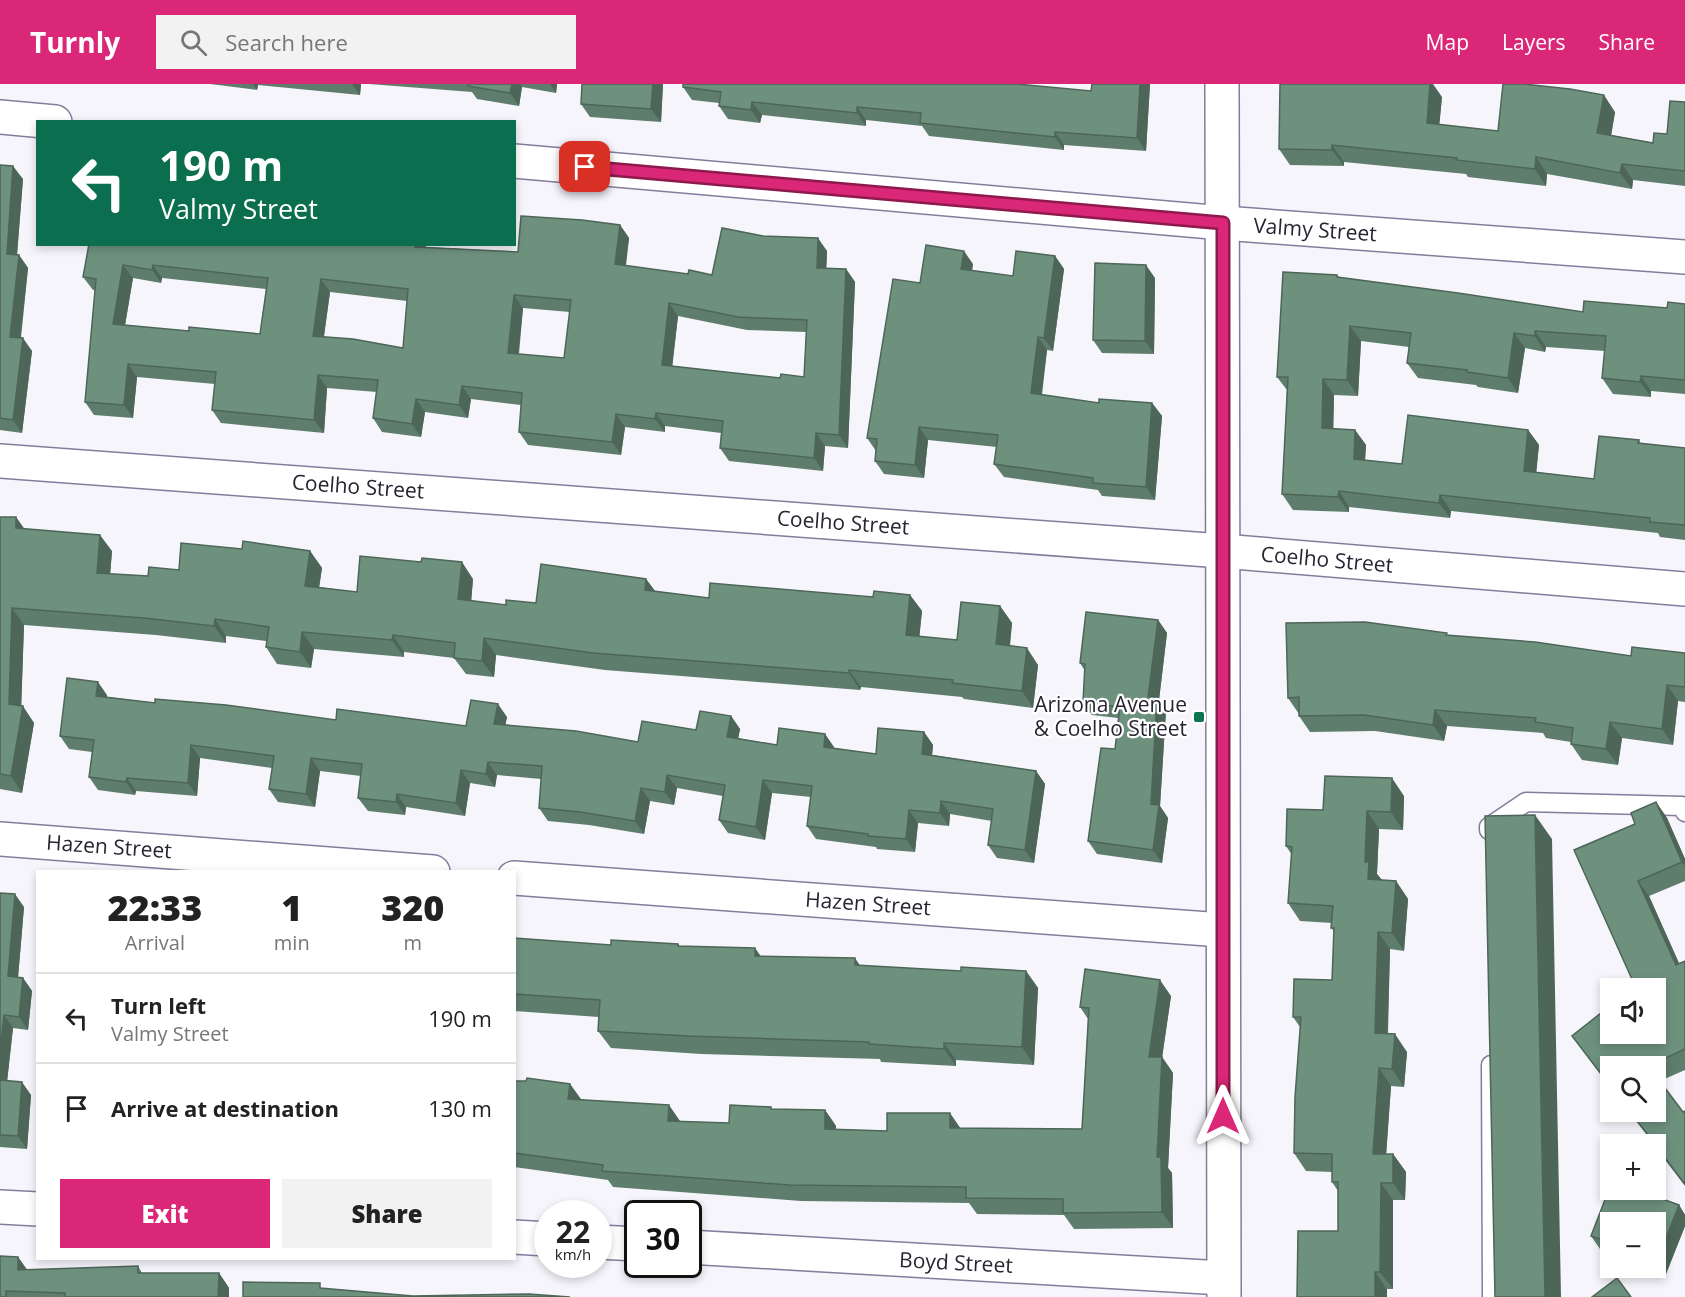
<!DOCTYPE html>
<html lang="en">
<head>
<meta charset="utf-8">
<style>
  :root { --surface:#fff; --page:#f2f2f2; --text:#222; --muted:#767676; --line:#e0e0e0; --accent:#db2777 }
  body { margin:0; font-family:"Open Sans",sans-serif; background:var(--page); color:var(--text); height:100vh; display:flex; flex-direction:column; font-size:22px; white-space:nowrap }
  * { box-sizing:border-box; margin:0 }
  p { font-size:20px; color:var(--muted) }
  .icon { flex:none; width:33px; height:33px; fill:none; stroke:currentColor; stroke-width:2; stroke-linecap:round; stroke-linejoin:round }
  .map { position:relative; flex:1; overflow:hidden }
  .sheet { position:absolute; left:36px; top:786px; width:480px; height:390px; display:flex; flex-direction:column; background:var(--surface); border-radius:0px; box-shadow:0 3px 9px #0003 }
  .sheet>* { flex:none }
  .top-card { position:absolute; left:36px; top:36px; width:480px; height:126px; border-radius:0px; box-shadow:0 3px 9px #0003; background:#0b6e4f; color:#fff; overflow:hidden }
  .tools { position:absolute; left:1600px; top:894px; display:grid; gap:12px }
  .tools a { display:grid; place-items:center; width:66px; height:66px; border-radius:0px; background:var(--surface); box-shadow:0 3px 9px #0003; font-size:30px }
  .speed { position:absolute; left:534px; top:1116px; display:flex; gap:12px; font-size:30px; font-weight:700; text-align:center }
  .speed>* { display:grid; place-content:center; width:78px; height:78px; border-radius:50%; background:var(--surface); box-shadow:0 3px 9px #0003; line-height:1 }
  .speed small { font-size:15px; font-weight:400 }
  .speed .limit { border:3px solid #111; border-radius:9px; background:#fff; color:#111 }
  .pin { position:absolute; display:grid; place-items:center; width:51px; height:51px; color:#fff; margin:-26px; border-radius:12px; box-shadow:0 3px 9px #0006 }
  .me { position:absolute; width:66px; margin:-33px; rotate:0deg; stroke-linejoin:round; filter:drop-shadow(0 0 4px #0008) }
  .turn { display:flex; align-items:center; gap:21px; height:126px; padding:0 24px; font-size:27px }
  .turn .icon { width:78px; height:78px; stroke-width:2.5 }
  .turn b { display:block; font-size:42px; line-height:51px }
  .eta { display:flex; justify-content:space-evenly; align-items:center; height:102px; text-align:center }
  .eta b { font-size:36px; font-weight:800; line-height:42px }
  .action { display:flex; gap:12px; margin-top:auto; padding:12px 24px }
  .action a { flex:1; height:69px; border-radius:0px; background:var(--accent); color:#fff; font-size:24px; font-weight:800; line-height:69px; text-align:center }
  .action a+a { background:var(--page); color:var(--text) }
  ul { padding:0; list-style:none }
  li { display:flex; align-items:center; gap:18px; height:90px; padding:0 24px; border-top:2px solid var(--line) }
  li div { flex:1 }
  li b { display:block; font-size:22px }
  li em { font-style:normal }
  header { display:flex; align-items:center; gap:36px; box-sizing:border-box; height:84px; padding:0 30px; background:var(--accent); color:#fff }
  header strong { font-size:28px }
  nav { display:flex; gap:33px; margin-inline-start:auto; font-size:21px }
  .search { width:420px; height:54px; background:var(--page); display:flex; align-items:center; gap:15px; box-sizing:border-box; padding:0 21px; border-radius:0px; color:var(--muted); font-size:22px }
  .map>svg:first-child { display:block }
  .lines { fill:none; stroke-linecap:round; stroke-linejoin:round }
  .lane-casing { stroke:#857c9c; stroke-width:21 }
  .street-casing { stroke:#857c9c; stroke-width:36 }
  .lane { stroke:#fff; stroke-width:18 }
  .street { stroke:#fff; stroke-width:33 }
  .wall { fill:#5f7d6c; fill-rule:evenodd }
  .shaded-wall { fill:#4d6658 }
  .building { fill:#6e917e; stroke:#4d6658; stroke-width:1.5; fill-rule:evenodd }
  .route-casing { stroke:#8e194d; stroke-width:15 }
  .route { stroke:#db2777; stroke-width:10 }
  .poi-dot { fill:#0d764e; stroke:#fff; stroke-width:2 }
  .labels { text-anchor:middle; stroke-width:4.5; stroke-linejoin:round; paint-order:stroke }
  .street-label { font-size:21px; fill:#282431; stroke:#fff }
  .poi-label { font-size:21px; fill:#282431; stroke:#fff; text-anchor:end }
</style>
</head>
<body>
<header>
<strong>Turnly</strong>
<div class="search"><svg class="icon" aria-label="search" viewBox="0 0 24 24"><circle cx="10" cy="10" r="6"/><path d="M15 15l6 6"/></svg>Search here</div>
<nav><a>Map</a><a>Layers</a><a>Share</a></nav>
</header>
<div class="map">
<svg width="1685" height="1213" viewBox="0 0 1685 1213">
  <rect width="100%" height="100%" fill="#f7f5fc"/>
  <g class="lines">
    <g class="lane-casing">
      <g id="lane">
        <path d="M1489,746V743L1526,718L1682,722L1685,728"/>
        <path d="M1491,981L1492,1213"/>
      </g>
    </g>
    <g class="street-casing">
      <g id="street">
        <path d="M1222,0L1224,1213"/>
        <path d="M0,33L55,38"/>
        <path d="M514,77L1223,139L1685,173"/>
        <path d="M0,377L1222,467L1685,505"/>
        <path d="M0,755L433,788"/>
        <path d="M514,794L1222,846"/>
        <path d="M0,1123L38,1125"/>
        <path d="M514,1153L548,1155"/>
        <path d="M598,1158L638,1160"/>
        <path d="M688,1163L1223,1194"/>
      </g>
    </g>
    <use href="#lane" class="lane"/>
    <use href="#street" class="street"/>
  </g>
  <g class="wall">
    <path d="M210,0H361L360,11L258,1L257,6Z"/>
    <path d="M369,0H557L556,9L522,3L519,22L477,15L472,8Z"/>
    <path d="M582,0H663L661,38L590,33L581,20Z"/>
    <path d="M1092,0H1150L1146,67L1064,61V66L929,52L922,42L866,36V42L762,31L760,39L728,35L719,22V19L692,16L683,3L1091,7Z"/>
    <path d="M1442,13L1439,41L1498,47L1615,28L1611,51L1653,59L1667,50L1685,18V102L1633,96L1632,105L1547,90L1546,102L1468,93L1466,90L1344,78V82L1290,81L1279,65Z"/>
    <path d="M0,81L23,95L17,171H19L28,184L21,254L32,267L22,349L0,346Z"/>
    <path d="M620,141L629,154L626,182L688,190L712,191L827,167L826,184L846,185L855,198L848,364L825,362L823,387L729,377L720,364L721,349L665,342V348L625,343L621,371L528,361L519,348L521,321L471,315L468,334L425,328L421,353L382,348L373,334L377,308L327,304L324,349L221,339L212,326L215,300L137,293L133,334L94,331L85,318L95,206H93L83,193L89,160H426L425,163L518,168ZM133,194L161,199L162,194L266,205L260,250L189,247L125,241ZM330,208L407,217L403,264L324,253ZM523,224L570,228L564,274L519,270ZM678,232L747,246L806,248L804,293L780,294L672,282Z"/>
    <path d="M1055,172L1064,185L1053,267L1047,266L1042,311L1099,319H1152L1162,332L1155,416L1102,412L1098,406L1004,393L994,380L997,363L928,356L924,394L884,390L875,377L876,367L867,354L920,199L973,180L972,187L1013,192Z"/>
    <path d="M1337,191L1339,193L1583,228L1667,224L1685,220V310L1651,307V313L1613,310L1602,294L1605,267L1546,263L1545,268L1525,264L1518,309L1478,303L1476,301L1418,294L1407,279L1409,263L1361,257L1358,312L1334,311L1333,345L1355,346L1366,361L1365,376L1402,380L1528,346L1539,361L1536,388L1594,395L1639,356L1641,360L1685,364V456L1660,453L1658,449L1451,427L1450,434L1349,423V428L1293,426L1282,410L1287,306L1277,293Z"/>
    <path d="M1155,194L1154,270L1102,269L1093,256Z"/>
    <path d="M0,433H16L24,445L112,467L110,490L148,492L179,486L242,465L310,467L322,484L319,503L357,508L473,495L471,517L506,521L536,519L646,495L655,507L709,514L873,513L910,511L922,527L919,552L957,556L1000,522L1012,539L1010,562L1038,581L1033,624L964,615L962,613L861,603L860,606L605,586L496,571L494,593L466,590L454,574L404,568V573L314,565L311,584L277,580L266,563V557L226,552V559L156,551L24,541L21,622L34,639L22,709L0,705Z"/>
    <path d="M1158,536L1167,549L1159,616L1166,626L1160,722L1168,734L1162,779L1097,770L1088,757L1115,665L1118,634L1092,631L1083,618L1085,587L1080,579Z"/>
    <path d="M1448,551L1631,572L1685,569V618L1678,617L1673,661L1622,654L1618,681L1582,676L1571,660V658L1546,654L1543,649L1447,642L1444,657L1375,647L1310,648L1299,632V630L1288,614Z"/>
    <path d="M107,611V613L155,619L336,636L466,642L507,633L505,641L638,658L696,646L731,632L740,645L738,654L777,661L825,650L834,664L876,670L924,648L933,661L932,671L1036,687L1045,700L1034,779L997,774L988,761L992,737L950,730L949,742L918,739L915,768L877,765L876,763L816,755L807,742L811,713L772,709L765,756L728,749L719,736L723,712L677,704L674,721L650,717L644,750L589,741L548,737L539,724L541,695L497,691L495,703L470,699L465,732L406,723L405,731L368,727L358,714L361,692L320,687L315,723L278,718L269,705L272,684L200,674L197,712L136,707L135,711L98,706L89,693L92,668L69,665L60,652Z"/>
    <path d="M1404,712L1403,746L1379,745L1377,790L1382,796L1396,797L1408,815L1404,867L1390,865L1388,950L1407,968L1404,1003L1391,1002L1386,1070H1393L1406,1088L1405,1116H1393V1205H1387L1338,1147V1107L1332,1098V1088L1306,1087L1294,1069L1300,943L1293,933L1332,896L1334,847L1331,844L1332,839L1300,837L1288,819L1292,771L1286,762L1323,726Z"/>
    <path d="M1656,718L1667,734L1685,775V797L1649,812L1679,879L1685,877V986L1660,997L1683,1028L1685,1027V1102L1656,1064V1060H1654L1629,1028H1656V982H1611V1004L1572,952L1635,902V740Z"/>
    <path d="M0,809L24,823L18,894H23L32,907L28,946L13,944L7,996L31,1011L27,1065L0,1063Z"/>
    <path d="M514,854L611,861L678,860L680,862L755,864L761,873L860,882L961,887H1026L1038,904L1034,981L956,976V982L881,978L880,975L701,970L611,964L598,947L599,933L514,927Z"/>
    <path d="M1171,912L1162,973L1173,989L1168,1084L1172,1089L1173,1144L1074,1145L1064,1131L977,1130L969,1119L801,1117L613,1103L608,1096L514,1083V997L570,1000L581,1015L680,1037L729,1039L772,1025L825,1026L836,1042V1045L887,1047L961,1044L1082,1045L1088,935L1080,923Z"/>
    <path d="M1611,1100V1106H1638L1679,1121L1685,1131V1142L1666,1190L1649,1184H1656V1138H1611V1169L1600,1165L1591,1152Z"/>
    <path d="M18,1173L27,1186L138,1182L142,1189H219L229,1204V1213H0Z"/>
  </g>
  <g class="shaded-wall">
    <path d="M253,0H257L258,1L257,6Z"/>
    <path d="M352,0H361L360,11Z"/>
    <path d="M512,0H520L522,3L519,22L510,9Z"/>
    <path d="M550,0H557L556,9Z"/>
    <path d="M653,0H663L661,38L651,25Z"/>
    <path d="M1140,0H1150L1146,67L1137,54Z"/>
    <path d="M1430,0H1433L1442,13L1438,55L1427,39Z"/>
    <path d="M1604,11L1615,28L1609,65L1597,49Z"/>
    <path d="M752,18L762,31L760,39L751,26Z"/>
    <path d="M857,23L866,36V42L857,29Z"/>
    <path d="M1055,48L1064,61V66L1055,53Z"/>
    <path d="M1332,61L1344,78V82L1332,66Z"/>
    <path d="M1536,73L1547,90L1546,102L1535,85Z"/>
    <path d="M1622,80L1633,96L1632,105L1620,89Z"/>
    <path d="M13,82L23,95L16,183L7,170Z"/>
    <path d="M620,141L629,154L624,193L615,180Z"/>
    <path d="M818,154L827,167L826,197L817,184Z"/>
    <path d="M416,160H426L424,176L415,163Z"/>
    <path d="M964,167L973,180L970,198L961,185Z"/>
    <path d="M19,171L28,184L19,266L10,253Z"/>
    <path d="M1055,172L1064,185L1053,267L1044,254Z"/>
    <path d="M123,181L133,194L123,253L113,240Z"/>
    <path d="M153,181L162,194L161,199L152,186Z"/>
    <path d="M1146,181L1155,194L1154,270L1145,257Z"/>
    <path d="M846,185L855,198L848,364L839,351Z"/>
    <path d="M321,195L330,208L322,265L313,252Z"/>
    <path d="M514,211L523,224L517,282L508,269Z"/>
    <path d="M669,219L678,232L671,294L662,281Z"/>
    <path d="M1350,242L1361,257L1358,312L1347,296Z"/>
    <path d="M1535,247L1546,263L1545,268L1535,252Z"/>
    <path d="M1514,249L1525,264L1518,309L1508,294Z"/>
    <path d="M1038,253L1047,266L1040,322L1031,309Z"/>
    <path d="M23,254L32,267L22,349L13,336Z"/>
    <path d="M128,280L137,293L133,334L124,321Z"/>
    <path d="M318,291L327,304L324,349L314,336Z"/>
    <path d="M1641,292L1651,307V313L1640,298Z"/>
    <path d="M1323,295L1334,311L1333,360L1322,344Z"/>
    <path d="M462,302L471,315L468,334L459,321Z"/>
    <path d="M416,315L425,328L421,353L412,340Z"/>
    <path d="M1152,319L1162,332L1155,416L1146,403Z"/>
    <path d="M656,329L665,342V348L655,335Z"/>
    <path d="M616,330L625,343L621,371L612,358Z"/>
    <path d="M919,343L928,356L924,394L915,381Z"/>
    <path d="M1355,346L1366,361L1364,391L1354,375Z"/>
    <path d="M1528,346L1539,361L1535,402L1524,387Z"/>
    <path d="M816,349L825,362L823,387L814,374Z"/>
    <path d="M1339,407L1349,423V428L1338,413Z"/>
    <path d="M1440,411L1451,427L1450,434L1439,419Z"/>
    <path d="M16,433L28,450L16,444Z"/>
    <path d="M100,451L112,467L109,505L97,489Z"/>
    <path d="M310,467L322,484L317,518L305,502Z"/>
    <path d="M462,478L473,495L470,532L458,515Z"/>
    <path d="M646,495L658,511L645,506Z"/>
    <path d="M910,511L922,527L918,567L906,551Z"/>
    <path d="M1000,522L1012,539L1008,577L996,560Z"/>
    <path d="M12,524L24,541L21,631L23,622L34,639L22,709L11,692L9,620Z"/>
    <path d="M215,535L226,552V559L214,542Z"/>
    <path d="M1158,536L1167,549L1159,616L1166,626L1160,722L1168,734L1162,779L1153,766L1151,720L1148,613Z"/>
    <path d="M302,548L314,565L311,584L300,568Z"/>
    <path d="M393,551L404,568V573L392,556Z"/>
    <path d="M484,554L496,571L494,593L482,577Z"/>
    <path d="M1027,564L1038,581L1033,624L1022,607Z"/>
    <path d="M849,586L861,603L860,606L849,589Z"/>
    <path d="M98,598L107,611L106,625L96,612Z"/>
    <path d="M1667,601L1678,617L1673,661L1662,645Z"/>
    <path d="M498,620L507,633L503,653L494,640Z"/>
    <path d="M1435,626L1447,642L1444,657L1433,641Z"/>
    <path d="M731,632L740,645L736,666L727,653Z"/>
    <path d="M1610,638L1622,654L1618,681L1606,665Z"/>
    <path d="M924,648L933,661L931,683L922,670Z"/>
    <path d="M825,650L834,663L833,676L824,663Z"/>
    <path d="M191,661L200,674L197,712L188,699Z"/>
    <path d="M311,674L320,687L315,723L306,710Z"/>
    <path d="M488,678L497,691L495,703L486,690Z"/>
    <path d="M461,686L470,699L465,732L456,719Z"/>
    <path d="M1036,687L1045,700L1034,779L1025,766Z"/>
    <path d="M667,691L677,704L674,721L665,708Z"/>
    <path d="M127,694L136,707L135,711L126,698Z"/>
    <path d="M1392,694L1404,712L1403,746L1391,728Z"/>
    <path d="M763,696L772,709L765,756L756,743Z"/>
    <path d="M641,704L650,717L644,750L635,737Z"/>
    <path d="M397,710L406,723L405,731L396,718Z"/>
    <path d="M941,717L950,730L949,742L940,729Z"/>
    <path d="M1656,718L1667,734L1685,775V782L1682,778Z"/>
    <path d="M909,726L918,739L915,768L906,755Z"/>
    <path d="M1367,727L1379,745L1377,790L1382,796L1368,795L1365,778Z"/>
    <path d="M1535,731L1552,755L1561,1213H1545Z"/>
    <path d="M1396,797L1408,815L1404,867L1392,849Z"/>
    <path d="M1638,797L1649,812L1685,893L1676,881Z"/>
    <path d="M15,810L24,823L17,905L8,892Z"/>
    <path d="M1378,848L1390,865L1387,966L1375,949Z"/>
    <path d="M755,864L767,882L755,872Z"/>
    <path d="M855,874L867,892L855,881Z"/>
    <path d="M1026,887L1038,904L1034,981L1022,963Z"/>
    <path d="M23,894L32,907L28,946L19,933Z"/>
    <path d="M1160,896L1171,912L1160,988L1149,973Z"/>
    <path d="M4,931L13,944L6,1008L0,1000V966Z"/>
    <path d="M1395,950L1407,968L1404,1003L1392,985Z"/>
    <path d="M944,959L956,976V982L944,965Z"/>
    <path d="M1162,973L1173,989L1168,1084L1172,1089L1173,1144L1162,1128L1157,1073Z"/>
    <path d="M1379,984L1391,1002L1385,1087L1373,1070Z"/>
    <path d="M22,998L31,1011L27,1065L18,1052Z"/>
    <path d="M570,1000L581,1016L568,1015Z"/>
    <path d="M669,1021L680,1037H668Z"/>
    <path d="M825,1026L836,1042V1061L825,1045Z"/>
    <path d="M950,1029L961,1045L950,1044Z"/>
    <path d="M1393,1070L1406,1088L1405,1116L1393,1099Z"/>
    <path d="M1381,1099L1393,1116V1205L1380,1188Z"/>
    <path d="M1679,1121L1685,1131V1142L1666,1190L1657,1177Z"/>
    <path d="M18,1173L28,1187L18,1186Z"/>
    <path d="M1375,1188L1387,1205V1213H1375Z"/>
    <path d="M219,1189L229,1204V1213H218Z"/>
  </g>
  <g class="building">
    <path d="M468,0H512L510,9L468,2Z"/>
    <path d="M582,0H653L651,25L581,20Z"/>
    <path d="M683,0H1017L1091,7L1092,0H1140L1137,54L1055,48V53L920,39L921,29L857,23V29L752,18L751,26L719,22L721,8L683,3Z"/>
    <path d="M1280,0H1430L1427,39L1498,47L1503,0H1524L1570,5L1604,11L1597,49L1653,59L1654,49L1667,50L1670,17L1685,18V87L1622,80L1620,89L1536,73L1535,85L1456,76L1457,74L1332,61V66L1279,65Z"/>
    <path d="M0,81L13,82L7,170L19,171L10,253L23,254L13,336L0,334Z"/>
    <path d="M521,132L582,136L620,141L615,180L688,190L689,186L712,191L722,144L763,152L818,154L817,184L846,185L839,351L816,349L814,374L720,364L723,337L656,329L655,335L616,330L612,358L519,348L522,309L462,302L459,321L416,315L412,340L373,334L378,296L318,291L314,336L212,326L216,288L128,280L124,321L85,318L96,195L83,193L89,160H416L415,163L518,168ZM123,181L152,186L153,181L268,194L260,250L189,243V247L113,240ZM321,195L408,205L403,264L353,255L313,252ZM514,211L571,216L564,274L508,269ZM669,219L738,233L807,236L804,293L781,290L780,294L662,281Z"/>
    <path d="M926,161L964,167L961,185L1013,192L1016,167L1055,172L1044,254L1038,253L1031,309L1099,319V315L1152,319L1146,403L1093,399V394L994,380L998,351L919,343L915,381L875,377L877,355L867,354L893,195L920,199Z"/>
    <path d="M1095,179L1146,181L1145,257L1093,256Z"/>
    <path d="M1283,188L1337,191V193L1458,209L1583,228L1584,217L1667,224L1668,218L1685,220V296L1641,292L1640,298L1602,294L1606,252L1535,247V252L1514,249L1508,294L1467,288V286L1407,279L1411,249L1350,242L1347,296L1323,295L1322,344L1355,346L1354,375L1402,380L1408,331L1528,346L1524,387L1594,395L1599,352L1639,356L1638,359L1685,364V441L1650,438V434L1440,411L1439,419L1339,407L1338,413L1282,410L1288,293H1277Z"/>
    <path d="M0,433H16V444L100,451L97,489L148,492L149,483L179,486L181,459L242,465L243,457L310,467L305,502L357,508L360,472L421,478L422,474L462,478L458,515L506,521V516L536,519L541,480L646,495L645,506L709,514L710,499L873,513L874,507L910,511L906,551L957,556L961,518L1000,522L996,560L1027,564L1022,607L952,599L953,596L849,586V589L593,569L484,554L482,577L454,574L455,559L393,551L392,556L302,548L300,568L266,563L269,543L215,535L214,542L144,534L12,524L9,620L23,622L11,692L0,690Z"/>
    <path d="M1086,528L1158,536L1148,613H1157L1151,720L1159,721L1153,766L1088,757L1101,664L1115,665L1120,623L1083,618L1085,580L1080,579Z"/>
    <path d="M1365,538L1447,549L1446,551L1535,558L1631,572L1632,563L1685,569V603L1667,601L1662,645L1610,638L1606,665L1571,660L1573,644L1535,638L1536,634L1435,626L1433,641L1364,631L1299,632V613L1288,614L1286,539Z"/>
    <path d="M67,594L98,598L96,612L155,619V615L226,621L336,636L337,625L466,642L471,616L498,620L494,640L576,647L638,658L642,637L696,646L700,627L731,632L727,653L777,661L779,644L825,650L824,663L876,670L878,644L924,648L922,670L1036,687L1025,766L988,761L993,725L941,717L940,729L909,726L906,755L868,752V750L807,742L812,702L763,696L756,743L719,736L725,701L667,691L665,708L641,704L635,737L580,728L539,724L542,682L488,678L486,690L461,686L456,719L397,710L396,718L358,714L362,680L311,674L306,710L269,705L274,672L191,661L188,699L127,694L126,698L89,693L94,656L60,652Z"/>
    <path d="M1325,692L1392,694L1391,728L1367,727L1365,778H1369L1368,795L1396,797L1392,849L1378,848L1375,949L1395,950L1392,985L1379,984L1373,1070H1393V1099H1381L1380,1188H1375V1213H1297L1298,1147H1338V1098H1332V1070L1294,1069L1295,1013L1301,933H1293L1294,895L1332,896L1334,844H1331L1333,822L1288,819L1292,763L1286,762L1287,725L1323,726Z"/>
    <path d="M1656,718L1682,778L1638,797L1676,881L1685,877V965L1649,982H1611V1003L1572,952L1611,921V950H1656V904H1632L1635,902L1574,766L1635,740L1631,729Z"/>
    <path d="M1535,731L1545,1213H1495L1485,732Z"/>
    <path d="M0,809L15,810L8,892L23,894L19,933L4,931L0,966Z"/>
    <path d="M514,854L611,861V856L678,860V862L755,864V872L855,874V881L961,887V883L1026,887L1022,963L944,959V965L869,960V958L688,952L598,947L600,916L514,910Z"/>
    <path d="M1085,885L1160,896L1149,973H1162L1157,1073H1161L1162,1128L1063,1129V1115L966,1114V1103L790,1101L602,1087L603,1081L514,1069V997H526L527,994L570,1000L568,1015L669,1021L668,1037L729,1039L730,1021L771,1023V1025L825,1026V1045L887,1047V1029H950V1044L1082,1045L1089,924L1080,923Z"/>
    <path d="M1656,992L1683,1028L1685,1027V1098L1684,1099L1656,1062V1060H1655L1630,1028H1656Z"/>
    <path d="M0,996L22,998L18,1052L0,1051Z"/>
    <path d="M1611,1100V1106H1638L1679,1121L1657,1177H1656V1138H1611V1159L1591,1152Z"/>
    <path d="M0,1172L18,1173V1186L138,1182V1189H219L218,1213H65V1209L6,1207V1213H0Z"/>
    <path d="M1617,1194L1631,1213H1592Z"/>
    <path d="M243,1198L320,1199V1204L413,1212L529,1210L570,1213H243Z"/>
  </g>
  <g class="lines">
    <g class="route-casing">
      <path id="route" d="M585,83L1223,139V1032"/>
    </g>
    <use href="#route" class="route"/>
  </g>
  <rect class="poi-dot" x="1193" y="627" width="12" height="12" rx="3"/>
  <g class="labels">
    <g class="street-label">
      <text transform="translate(1315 146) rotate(4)" y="7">Valmy Street</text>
      <text transform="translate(358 403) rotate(4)" y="7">Coelho Street</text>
      <text transform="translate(843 439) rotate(4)" y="7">Coelho Street</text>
      <text transform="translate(1327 476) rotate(5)" y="7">Coelho Street</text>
      <text transform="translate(109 763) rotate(4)" y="7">Hazen Street</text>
      <text transform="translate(868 820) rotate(4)" y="7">Hazen Street</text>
      <text transform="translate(956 1179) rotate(3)" y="7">Boyd Street</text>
    </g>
    <g class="poi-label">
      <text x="1187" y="628">Arizona Avenue<tspan x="1187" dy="24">&amp; Coelho Street</tspan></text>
    </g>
  </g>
</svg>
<div class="tools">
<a><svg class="icon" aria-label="sound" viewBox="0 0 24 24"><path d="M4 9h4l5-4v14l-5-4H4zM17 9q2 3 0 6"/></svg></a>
<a><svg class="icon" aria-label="search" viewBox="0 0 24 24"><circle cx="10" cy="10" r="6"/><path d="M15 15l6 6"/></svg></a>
<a>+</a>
<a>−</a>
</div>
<div class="speed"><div>22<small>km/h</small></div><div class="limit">30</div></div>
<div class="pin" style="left:585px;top:83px;background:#d93025"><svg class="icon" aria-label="arrive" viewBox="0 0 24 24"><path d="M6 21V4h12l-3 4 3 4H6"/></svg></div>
<svg class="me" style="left:1223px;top:1032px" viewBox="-20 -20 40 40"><path d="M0-17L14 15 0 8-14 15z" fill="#db2777" stroke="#fff" stroke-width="4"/></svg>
<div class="top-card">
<div class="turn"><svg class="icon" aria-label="left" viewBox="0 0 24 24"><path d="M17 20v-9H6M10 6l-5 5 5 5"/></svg><div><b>190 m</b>Valmy Street</div></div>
</div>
<section class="sheet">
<div class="eta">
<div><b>22:33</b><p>Arrival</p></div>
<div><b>1</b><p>min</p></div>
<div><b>320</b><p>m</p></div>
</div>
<ul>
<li><svg class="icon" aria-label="left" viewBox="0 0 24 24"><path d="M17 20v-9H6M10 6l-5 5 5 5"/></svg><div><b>Turn left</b><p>Valmy Street</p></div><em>190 m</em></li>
<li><svg class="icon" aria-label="arrive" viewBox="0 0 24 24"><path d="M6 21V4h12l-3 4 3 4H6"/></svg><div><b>Arrive at destination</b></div><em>130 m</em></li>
</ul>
<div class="action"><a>Exit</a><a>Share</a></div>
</section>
</div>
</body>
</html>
